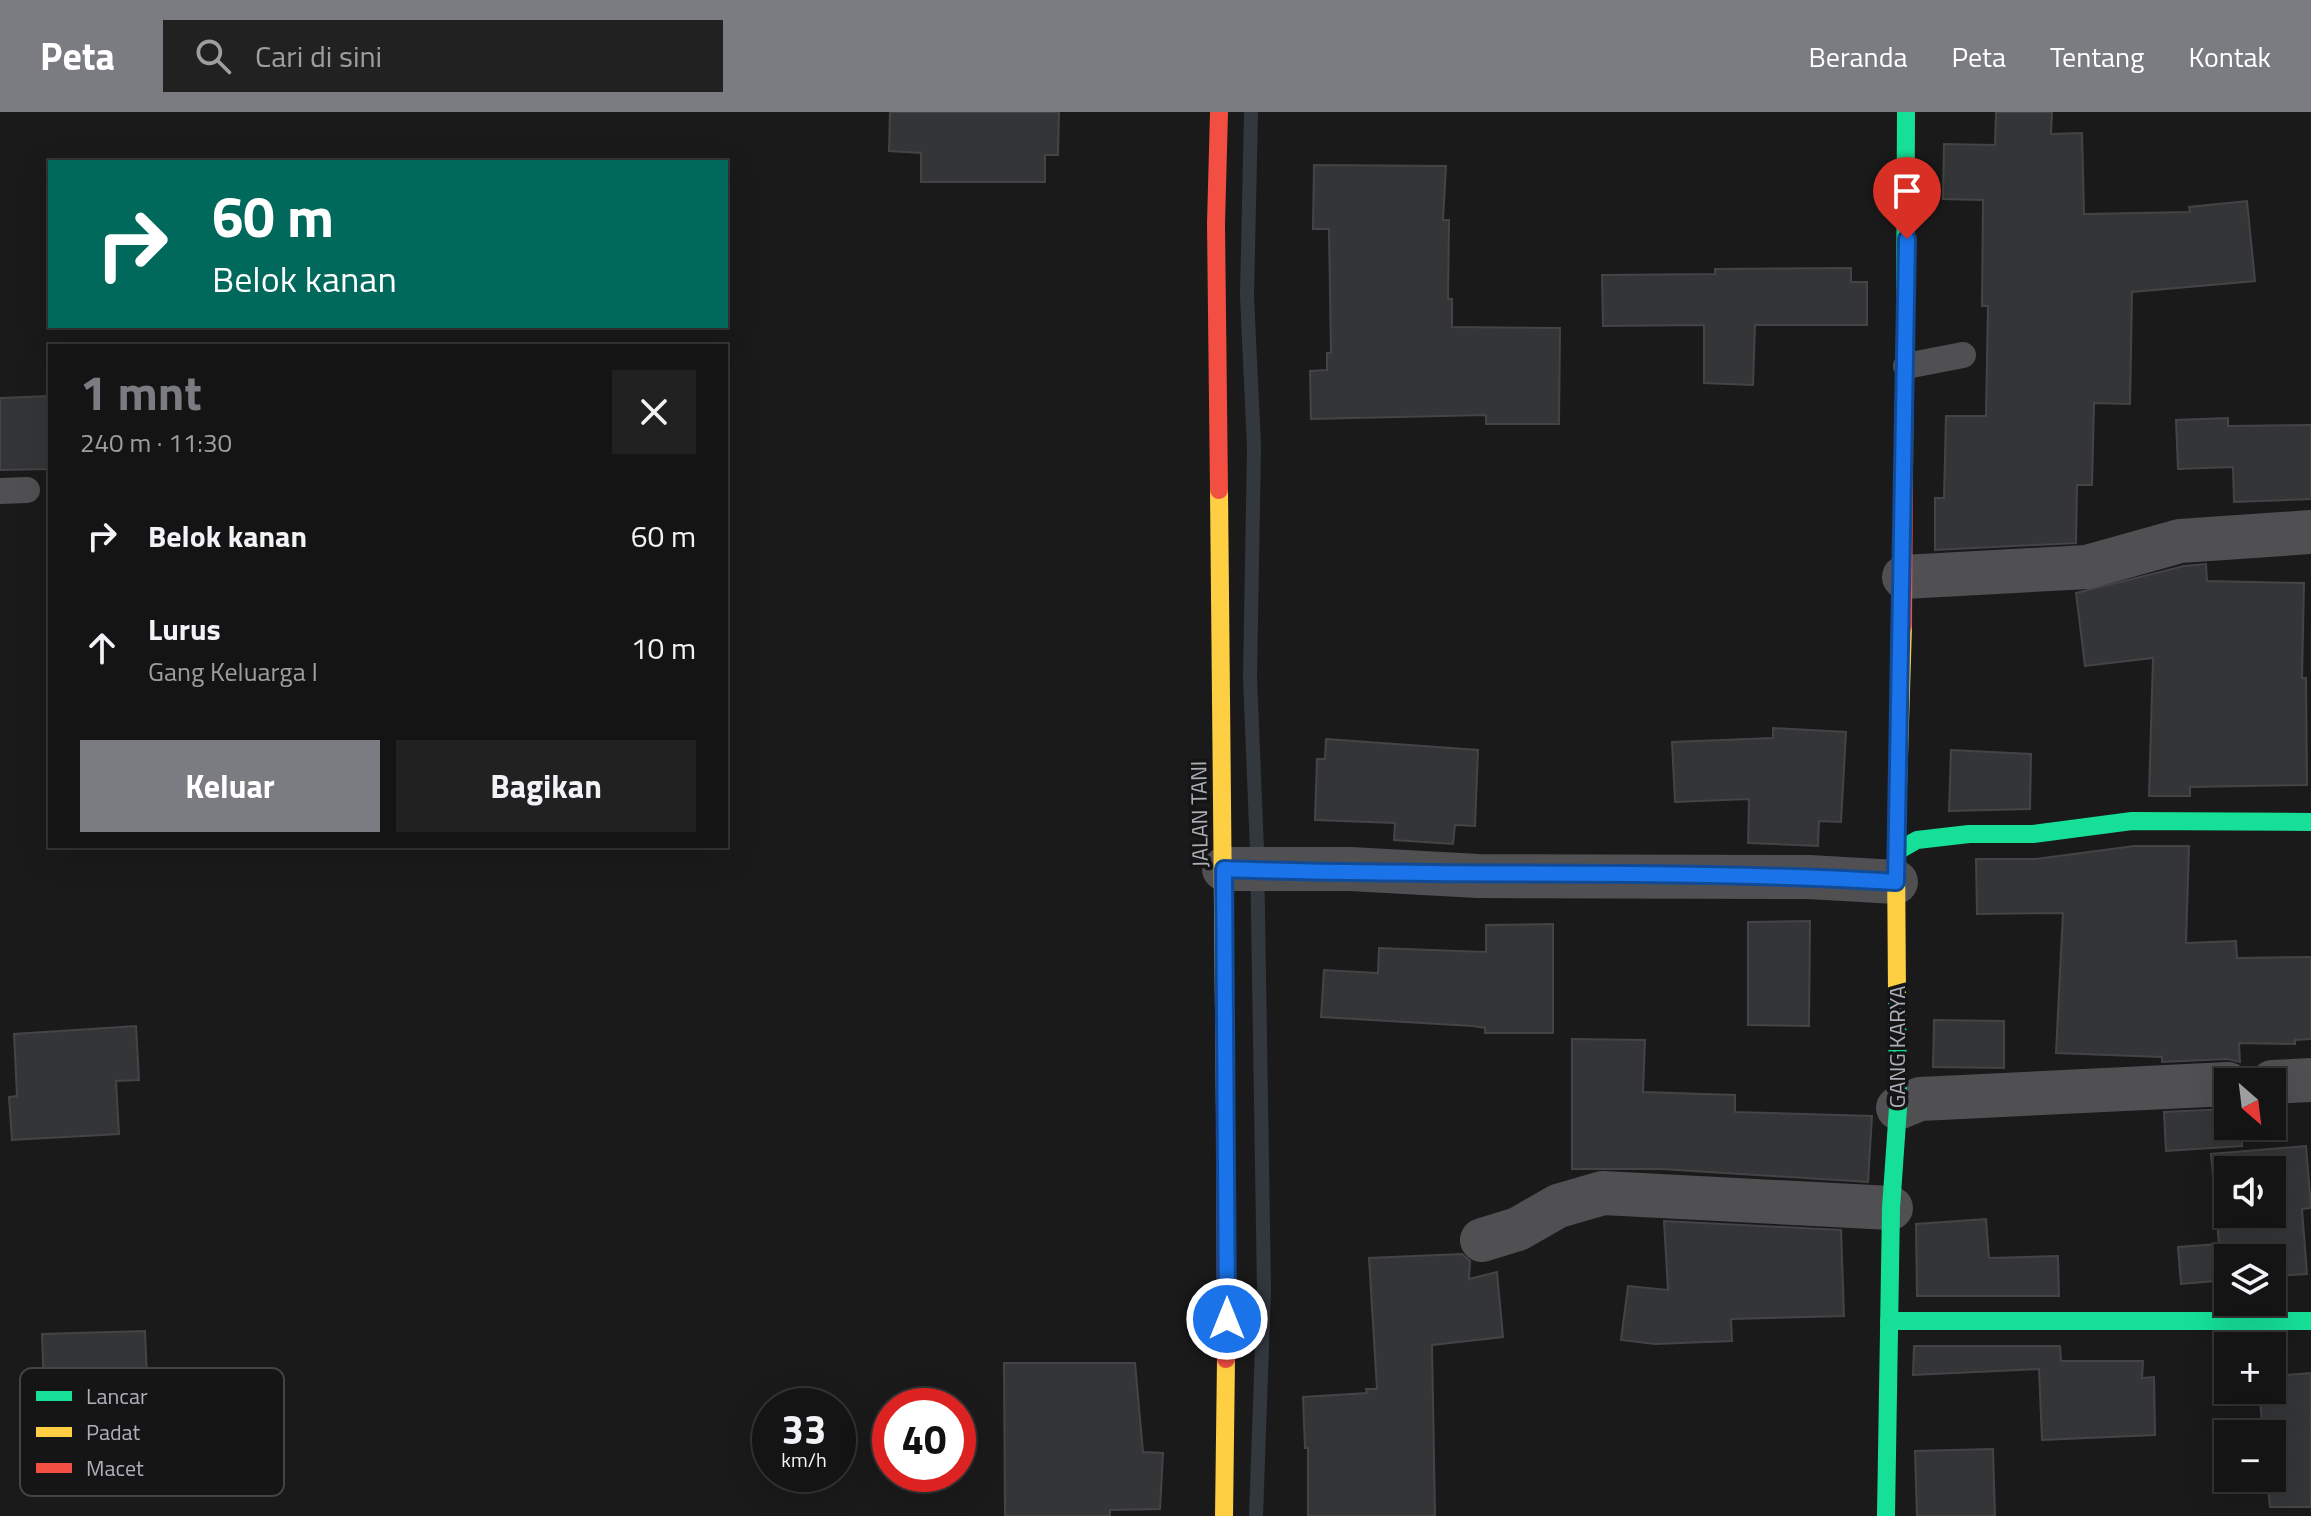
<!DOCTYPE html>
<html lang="id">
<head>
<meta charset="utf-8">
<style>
  :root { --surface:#141414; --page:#212122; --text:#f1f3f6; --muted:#9d9ea0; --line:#333334; --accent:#7a7c82 }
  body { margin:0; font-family:"Titillium Web",sans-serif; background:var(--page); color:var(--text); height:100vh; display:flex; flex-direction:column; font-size:30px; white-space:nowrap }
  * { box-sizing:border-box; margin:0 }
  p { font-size:26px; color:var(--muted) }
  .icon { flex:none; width:44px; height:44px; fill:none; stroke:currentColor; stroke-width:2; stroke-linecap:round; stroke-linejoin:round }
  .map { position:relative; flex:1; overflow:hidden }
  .drawer { position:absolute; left:48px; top:232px; width:680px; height:504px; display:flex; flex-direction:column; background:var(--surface); border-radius:0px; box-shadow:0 8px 32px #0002,0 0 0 2px var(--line) }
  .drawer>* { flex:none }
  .top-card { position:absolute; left:48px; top:48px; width:680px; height:168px; border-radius:0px; box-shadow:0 8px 32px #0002,0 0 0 2px var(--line); background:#00695c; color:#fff; overflow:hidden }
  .needle { width:52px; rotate:152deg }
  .fabs { position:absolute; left:2214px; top:956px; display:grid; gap:16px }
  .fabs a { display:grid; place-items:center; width:72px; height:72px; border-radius:0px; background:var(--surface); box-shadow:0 8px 32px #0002,0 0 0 2px var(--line); font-size:40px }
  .speed { position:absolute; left:752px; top:1276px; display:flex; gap:16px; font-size:40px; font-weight:700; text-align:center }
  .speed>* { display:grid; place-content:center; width:104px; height:104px; border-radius:50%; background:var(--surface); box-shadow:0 8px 32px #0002,0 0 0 2px var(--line); line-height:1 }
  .speed small { font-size:20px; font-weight:400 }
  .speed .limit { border:12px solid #d22; background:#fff; color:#111 }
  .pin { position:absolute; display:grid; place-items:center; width:68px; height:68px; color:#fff; margin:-82px -34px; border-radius:50% 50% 50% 0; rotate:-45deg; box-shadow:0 0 8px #0007 }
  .pin .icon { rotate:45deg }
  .me { position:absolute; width:88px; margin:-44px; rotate:0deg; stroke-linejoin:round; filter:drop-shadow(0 0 6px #0008) }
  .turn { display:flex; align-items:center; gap:28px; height:168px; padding:0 32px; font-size:36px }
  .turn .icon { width:104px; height:104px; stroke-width:2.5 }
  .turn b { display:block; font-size:56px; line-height:68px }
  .round { display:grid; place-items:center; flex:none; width:84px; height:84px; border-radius:0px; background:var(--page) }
  .headline { display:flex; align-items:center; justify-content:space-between; height:136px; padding:0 32px }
  h1 { font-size:48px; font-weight:700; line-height:60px; color:var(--accent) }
  .primary-button { display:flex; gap:16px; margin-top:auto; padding:16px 32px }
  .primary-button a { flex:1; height:92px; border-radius:0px; background:var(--accent); color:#fff; font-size:32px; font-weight:700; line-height:92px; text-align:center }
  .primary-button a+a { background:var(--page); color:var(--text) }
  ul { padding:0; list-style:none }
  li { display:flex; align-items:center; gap:24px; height:112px; padding:0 32px }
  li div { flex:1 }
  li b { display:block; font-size:30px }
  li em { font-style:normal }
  header { display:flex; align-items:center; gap:48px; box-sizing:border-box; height:112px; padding:0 40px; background:var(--accent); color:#fff }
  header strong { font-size:38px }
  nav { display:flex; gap:44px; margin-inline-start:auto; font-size:28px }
  .search { width:560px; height:72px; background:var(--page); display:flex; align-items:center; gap:20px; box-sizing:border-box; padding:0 28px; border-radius:0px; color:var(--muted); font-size:30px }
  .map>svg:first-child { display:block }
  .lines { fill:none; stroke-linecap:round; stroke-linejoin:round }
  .stream { stroke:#33383f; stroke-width:14 }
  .building { fill:#343536; stroke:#444447; stroke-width:2; fill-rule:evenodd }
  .lane { stroke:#505053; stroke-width:26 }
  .street { stroke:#505053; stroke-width:44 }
  .fast { stroke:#16e098; stroke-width:18 }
  .slow { stroke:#ffcf43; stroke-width:18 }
  .jam { stroke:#f24e42; stroke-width:18 }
  .route-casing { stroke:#114b97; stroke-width:20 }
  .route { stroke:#1a73e8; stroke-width:14 }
  .labels { text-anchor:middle; stroke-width:7; stroke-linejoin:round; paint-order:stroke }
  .street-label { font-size:22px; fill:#aeb0b9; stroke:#151516 }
  .key { fill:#151516; stroke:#434447; stroke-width:2 }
  .key-label { font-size:22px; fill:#aeb0b9 }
</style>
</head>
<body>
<header>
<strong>Peta</strong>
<div class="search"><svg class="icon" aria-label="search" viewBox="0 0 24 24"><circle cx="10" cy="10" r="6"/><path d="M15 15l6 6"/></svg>Cari di sini</div>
<nav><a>Beranda</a><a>Peta</a><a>Tentang</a><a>Kontak</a></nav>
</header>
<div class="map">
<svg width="2311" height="1404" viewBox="0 0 2311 1404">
  <rect width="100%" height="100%" fill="#1a1a1b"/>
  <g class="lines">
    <path class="stream" d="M1251,0L1247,184L1254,335L1250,566L1257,738L1264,1178L1256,1404"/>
  </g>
  <g class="building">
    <path d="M890,0H1059L1058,43H1045V70H921V41L889,39Z"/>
    <path d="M1996,0H2052L2051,22L2082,21L2084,102L2190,100L2189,95L2247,89L2255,169L2132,180L2130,292L2094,291L2092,373H2077L2076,431L1935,438V386H1944L1946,304H1986L1988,194H1982L1983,88L1943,87L1944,32L1995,33Z"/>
    <path d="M1314,53L1446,54L1443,108H1449L1448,187H1452V215L1560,216L1559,312H1486V303L1311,307L1310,259L1327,258V241H1331L1329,117H1313Z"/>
    <path d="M1851,156V170H1867V213H1755L1753,273L1704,271V213L1603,214L1602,163L1715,162V157Z"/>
    <path d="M50,284V357L0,358V286Z"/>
    <path d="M2228,306V314L2311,313V387L2234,390L2233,355L2178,357L2176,308Z"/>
    <path d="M2206,452L2207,469L2304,471L2302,566H2306L2307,673L2190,675V684H2149L2153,546L2085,554L2076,481L2184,454Z"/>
    <path d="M1773,616L1846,620L1841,710L1819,709L1818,734L1748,731L1749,687L1675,690L1672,630L1773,626Z"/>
    <path d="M1326,627L1478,638L1475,714L1455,713L1453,732L1394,728L1395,711L1315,708L1317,647H1325Z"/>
    <path d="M1951,638L2031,642L2030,697L1949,699Z"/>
    <path d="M2134,734H2189L2186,831L2236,829L2237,846L2311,845V927L2295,928V932L2239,931L2240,950L2227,947L2162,950V945L2056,941L2063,801L1977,802L1976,747H2036Z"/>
    <path d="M1810,809L1809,914L1748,913V810Z"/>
    <path d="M1553,812V921H1485V916L1473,914L1321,905L1324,858L1378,861L1379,836L1486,840V813Z"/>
    <path d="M1934,908L2004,909V956L1933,955Z"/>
    <path d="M136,914L139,968L116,969L119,1022L12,1028L9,985L17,984L14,922Z"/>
    <path d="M1572,927L1645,928L1643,980L1735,983V1000L1872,1004L1868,1070L1661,1057H1572Z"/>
    <path d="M2228,997V1014H2241L2242,1034L2166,1039L2164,1000Z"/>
    <path d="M2306,1034L2311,1096L2302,1097L2307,1162L2272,1164V1146H2228V1168L2181,1172L2178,1135L2219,1132L2211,1042ZM2228,1058H2272V1102H2228Z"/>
    <path d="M1986,1107L1989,1146L2058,1144L2059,1184H1917L1916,1112Z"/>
    <path d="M1664,1109L1841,1118L1844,1204L1731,1207L1732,1229L1655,1232L1621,1228L1628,1174L1668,1178Z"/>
    <path d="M1462,1142L1470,1149L1469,1167L1497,1160L1503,1225L1432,1233L1435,1404H1308V1336H1305L1303,1285L1367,1281L1366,1277H1377L1369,1146Z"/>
    <path d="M145,1219L148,1288L98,1290V1276L44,1278L42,1222Z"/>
    <path d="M1914,1234H2060L2061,1249H2143L2142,1266L2154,1265L2155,1323L2042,1328L2039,1257L1913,1263Z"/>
    <path d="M1004,1251H1135L1143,1340L1163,1341L1160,1397L1110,1398V1404H1005Z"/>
    <path d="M2311,1261V1395H2270L2267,1366H2272V1322H2263L2259,1278H2272V1264Z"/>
    <path d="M1993,1337L1995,1404H1917L1915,1339Z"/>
  </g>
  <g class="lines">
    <g class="lane">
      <path d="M1906,254L1963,243"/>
      <path d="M0,379L27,378"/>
    </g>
    <g class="street">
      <path d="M1904,465L2087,455L2180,429L2311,420"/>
      <path d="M1224,757H1350L1478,764L1809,765L1896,770"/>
      <path d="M2272,970L2311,968"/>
      <path d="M1898,996L1920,987L2228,972"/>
      <path d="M1482,1128L1518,1117L1558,1094L1603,1081L1891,1096"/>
    </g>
    <g class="fast">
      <path d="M1905,222L1906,0"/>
      <path d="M1896,740L1917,728L1969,722H2033L2132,709L2311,710"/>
      <path d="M1889,1209H2311"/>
      <path d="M1886,1404L1891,1096L1898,996L1897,882"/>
    </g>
    <g class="slow">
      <path d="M1219,378L1225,1003"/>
      <path d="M1897,882L1896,740L1903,514"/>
      <path d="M1224,1404L1226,1247"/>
    </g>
    <g class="jam">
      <path d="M1219,378L1216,112L1219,0"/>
      <path d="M1903,514L1905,222"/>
      <path d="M1225,1003L1226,1247"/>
    </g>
  </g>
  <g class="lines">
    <g class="route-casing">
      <path id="route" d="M1227,1207L1224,757C1447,766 1672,756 1896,770L1907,127"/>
    </g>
    <use href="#route" class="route"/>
  </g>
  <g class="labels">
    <g class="street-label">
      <text transform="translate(1199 702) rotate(-91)" y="8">JALAN TANI</text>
      <text transform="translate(1897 935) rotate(-90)" y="8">GANG KARYA</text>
    </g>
  </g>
  <rect x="20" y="1256" width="264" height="128" rx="12" class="key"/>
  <rect x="36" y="1279" width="36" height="10" fill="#16e098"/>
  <rect x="36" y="1315" width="36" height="10" fill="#ffcf43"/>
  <rect x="36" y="1351" width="36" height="10" fill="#f24e42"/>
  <g class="key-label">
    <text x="86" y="1292">Lancar</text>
    <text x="86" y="1328">Padat</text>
    <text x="86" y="1364">Macet</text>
  </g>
</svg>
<div class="fabs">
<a><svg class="needle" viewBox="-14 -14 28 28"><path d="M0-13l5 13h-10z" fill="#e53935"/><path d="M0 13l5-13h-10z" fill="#9d9ea0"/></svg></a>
<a><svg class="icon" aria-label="sound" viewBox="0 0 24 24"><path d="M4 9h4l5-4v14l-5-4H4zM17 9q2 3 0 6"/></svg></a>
<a><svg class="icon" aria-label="layers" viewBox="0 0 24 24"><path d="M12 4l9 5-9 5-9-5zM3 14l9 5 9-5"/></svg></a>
<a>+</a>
<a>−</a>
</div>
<div class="speed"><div>33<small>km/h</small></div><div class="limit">40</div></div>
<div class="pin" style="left:1907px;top:127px;background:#d93025"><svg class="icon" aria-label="arrive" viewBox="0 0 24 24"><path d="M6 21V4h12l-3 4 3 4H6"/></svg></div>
<svg class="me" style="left:1227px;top:1207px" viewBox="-20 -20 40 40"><circle r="17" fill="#1a73e8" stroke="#fff" stroke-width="3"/><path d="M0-11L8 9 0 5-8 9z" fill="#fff"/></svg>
<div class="top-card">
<div class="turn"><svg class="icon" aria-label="right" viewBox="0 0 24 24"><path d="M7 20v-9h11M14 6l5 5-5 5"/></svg><div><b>60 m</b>Belok kanan</div></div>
</div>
<section class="drawer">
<div class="headline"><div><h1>1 mnt</h1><p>240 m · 11:30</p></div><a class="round"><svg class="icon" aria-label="close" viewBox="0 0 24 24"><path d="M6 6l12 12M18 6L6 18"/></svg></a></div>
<ul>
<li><svg class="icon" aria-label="right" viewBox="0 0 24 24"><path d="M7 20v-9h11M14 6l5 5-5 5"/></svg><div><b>Belok kanan</b></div><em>60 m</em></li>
<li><svg class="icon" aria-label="ahead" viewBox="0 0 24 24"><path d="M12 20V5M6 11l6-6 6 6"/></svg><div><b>Lurus</b><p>Gang Keluarga I</p></div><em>10 m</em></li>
</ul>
<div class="primary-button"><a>Keluar</a><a>Bagikan</a></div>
</section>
</div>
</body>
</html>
